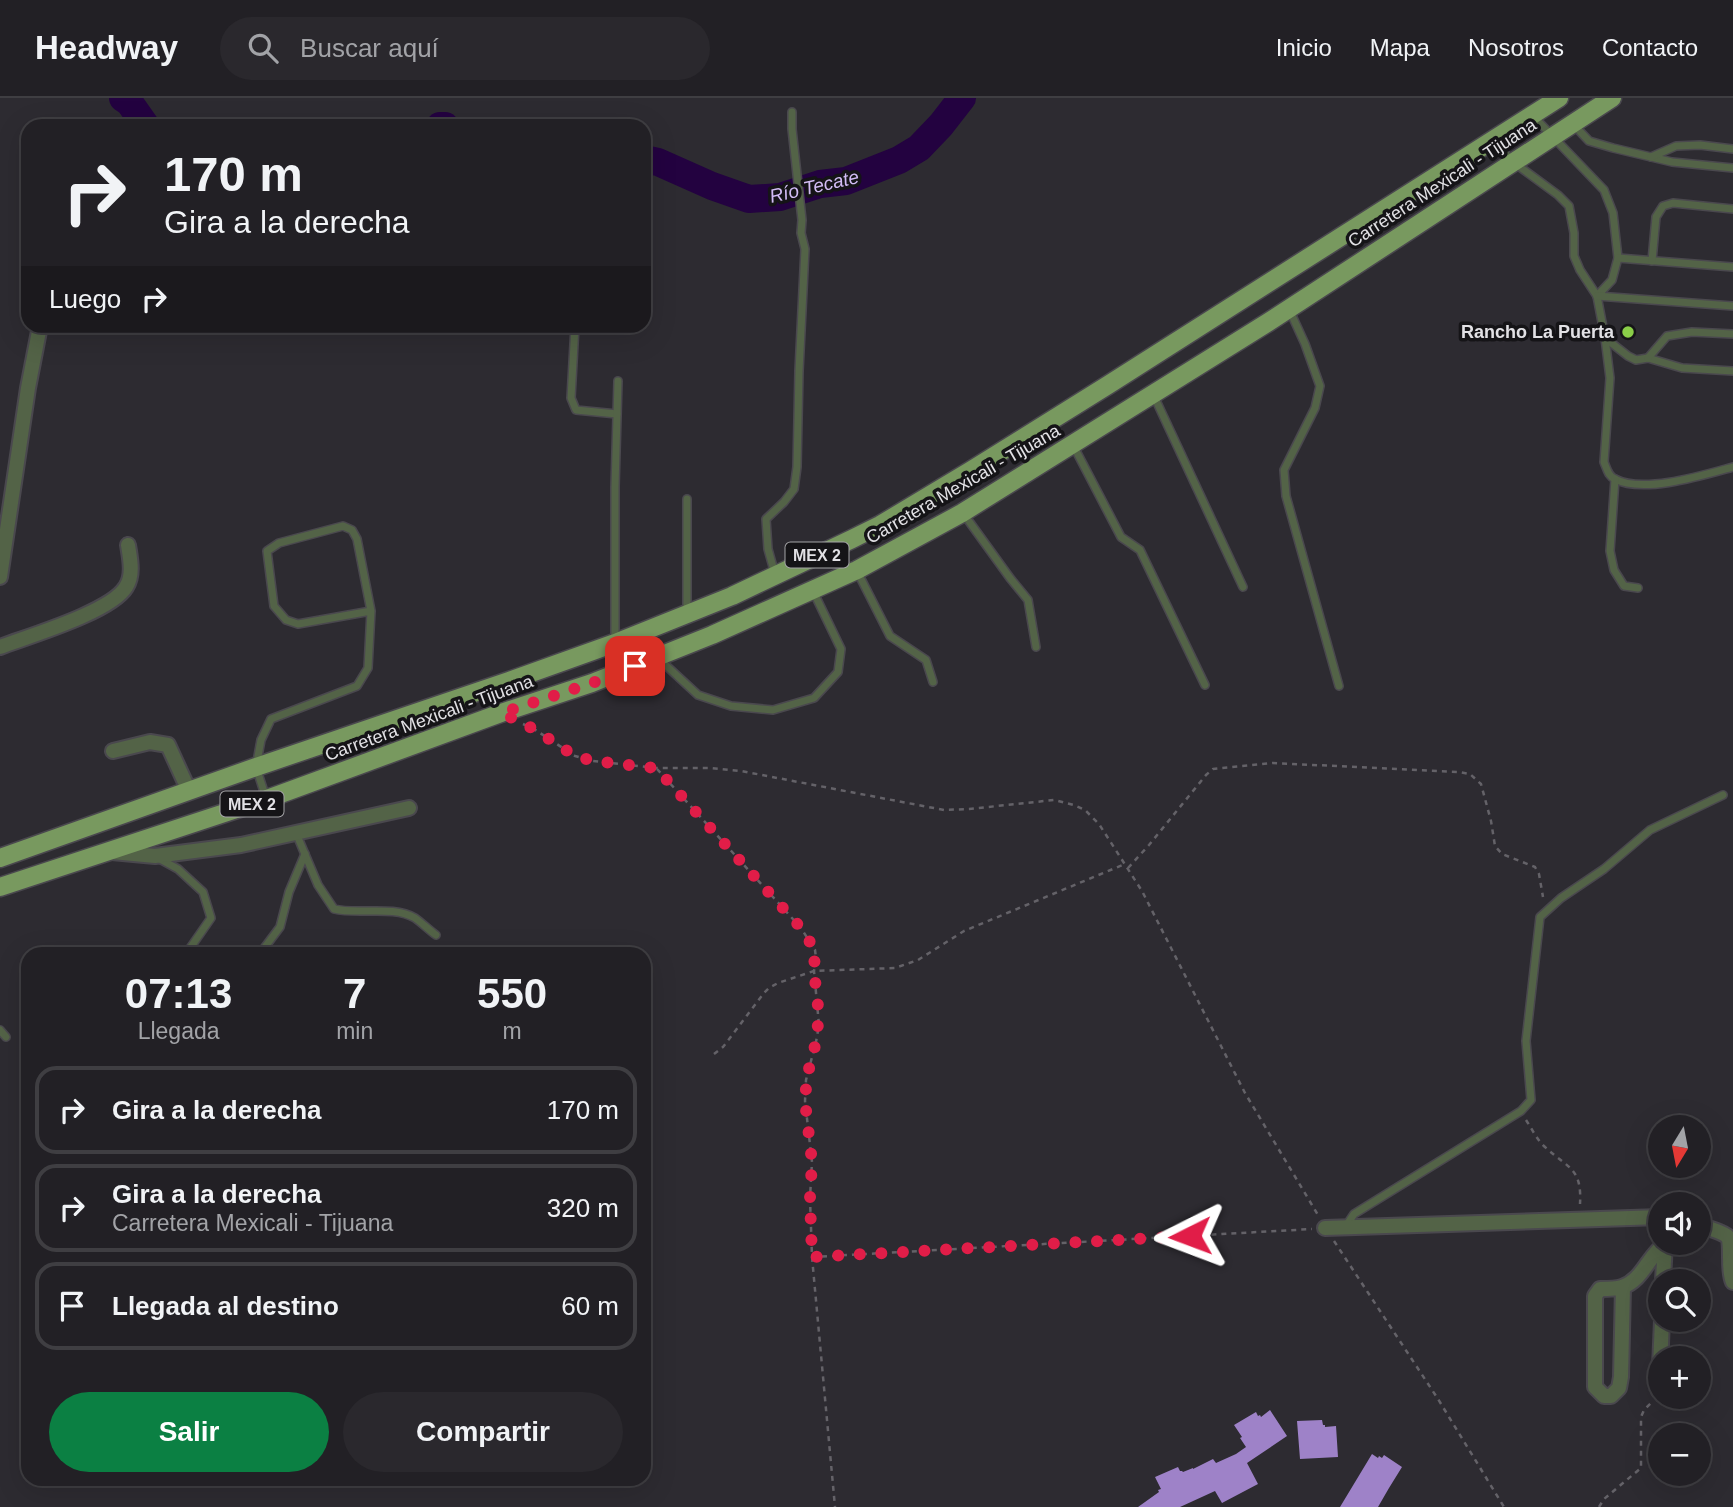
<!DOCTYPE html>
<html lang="es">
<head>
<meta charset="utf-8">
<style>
  :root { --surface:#222025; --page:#2a282d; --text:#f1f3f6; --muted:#a2a3a7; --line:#3f3e42; --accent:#0b8043 }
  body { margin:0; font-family:Helvetica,sans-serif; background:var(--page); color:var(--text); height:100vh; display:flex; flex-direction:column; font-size:26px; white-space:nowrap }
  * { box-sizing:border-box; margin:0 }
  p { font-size:23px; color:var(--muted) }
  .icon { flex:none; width:38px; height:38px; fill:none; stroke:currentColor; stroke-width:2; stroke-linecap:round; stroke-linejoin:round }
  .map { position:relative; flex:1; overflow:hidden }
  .panel { position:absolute; left:21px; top:849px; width:630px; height:539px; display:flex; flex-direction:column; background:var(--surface); border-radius:21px; box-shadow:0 7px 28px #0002,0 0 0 2px var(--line) }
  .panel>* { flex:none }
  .top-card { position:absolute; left:21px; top:21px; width:630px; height:214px; border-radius:21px; box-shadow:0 7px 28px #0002,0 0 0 2px var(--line); background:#222025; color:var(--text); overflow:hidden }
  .needle { width:46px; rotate:190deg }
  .tools { position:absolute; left:1648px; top:1017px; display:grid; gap:14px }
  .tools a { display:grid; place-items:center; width:63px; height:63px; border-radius:50%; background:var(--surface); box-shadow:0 7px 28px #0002,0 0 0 2px var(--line); font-size:35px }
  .pin { position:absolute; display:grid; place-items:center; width:60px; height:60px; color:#fff; margin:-30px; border-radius:14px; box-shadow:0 4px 10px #0006 }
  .me { position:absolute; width:77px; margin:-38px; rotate:267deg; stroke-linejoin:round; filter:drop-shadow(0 0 5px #0008) }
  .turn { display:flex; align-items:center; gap:24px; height:147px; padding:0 28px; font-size:32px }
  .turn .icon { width:91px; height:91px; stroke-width:2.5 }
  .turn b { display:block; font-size:49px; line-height:60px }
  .then { display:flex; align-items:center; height:66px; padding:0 28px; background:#0003; gap:14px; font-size:26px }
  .eta { display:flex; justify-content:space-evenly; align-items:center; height:119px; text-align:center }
  .eta b { font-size:42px; font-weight:700; line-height:49px }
  .button { display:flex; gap:14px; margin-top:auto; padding:14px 28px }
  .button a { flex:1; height:80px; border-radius:42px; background:var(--accent); color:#fff; font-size:28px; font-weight:700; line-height:80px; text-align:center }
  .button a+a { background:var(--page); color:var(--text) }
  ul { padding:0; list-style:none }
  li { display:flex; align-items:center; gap:21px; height:88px; margin:0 14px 10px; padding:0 14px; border:4px solid var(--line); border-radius:21px }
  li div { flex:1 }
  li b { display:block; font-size:26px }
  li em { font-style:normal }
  header { display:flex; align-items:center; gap:42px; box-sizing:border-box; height:98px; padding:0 35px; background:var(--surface); border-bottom:2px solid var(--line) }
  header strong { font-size:33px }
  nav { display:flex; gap:38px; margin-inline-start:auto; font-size:24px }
  .search { width:490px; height:63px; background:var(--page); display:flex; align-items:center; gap:18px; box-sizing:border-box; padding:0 24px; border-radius:38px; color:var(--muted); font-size:26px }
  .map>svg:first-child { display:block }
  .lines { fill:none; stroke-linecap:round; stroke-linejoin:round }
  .river { stroke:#230240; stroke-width:28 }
  .building { fill:#9e82c8 }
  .lane-casing { stroke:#4a484e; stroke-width:10 }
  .street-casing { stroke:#4a484e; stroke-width:18 }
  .primary-casing { stroke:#4a484e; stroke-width:21 }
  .path { stroke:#646268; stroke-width:2.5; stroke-dasharray:5 5; stroke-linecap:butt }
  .lane { stroke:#536347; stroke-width:7 }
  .street { stroke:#536347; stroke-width:14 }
  .primary { stroke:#78995f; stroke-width:18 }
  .route { stroke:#e11d48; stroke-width:12; stroke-dasharray:0 21.6 }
  .poi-dot { fill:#8ace48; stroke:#151417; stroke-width:2.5 }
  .labels { text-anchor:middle; stroke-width:7; stroke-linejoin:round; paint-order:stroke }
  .shield { fill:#151417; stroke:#a4a4a7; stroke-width:2 }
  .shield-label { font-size:16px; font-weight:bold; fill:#e2e1e5 }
  .street-label { font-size:18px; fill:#e2e1e5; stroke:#151417 }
  .poi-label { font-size:18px; font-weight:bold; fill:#e2e1e5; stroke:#151417; text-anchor:end }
  .water-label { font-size:19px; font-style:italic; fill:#d2bcf5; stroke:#151417 }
</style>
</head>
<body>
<header>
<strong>Headway</strong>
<div class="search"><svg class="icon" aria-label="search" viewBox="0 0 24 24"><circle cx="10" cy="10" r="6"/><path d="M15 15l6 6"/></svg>Buscar aquí</div>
<nav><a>Inicio</a><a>Mapa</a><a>Nosotros</a><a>Contacto</a></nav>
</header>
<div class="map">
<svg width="1733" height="1409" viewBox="0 0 1733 1409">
  <rect width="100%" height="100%" fill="#2d2b31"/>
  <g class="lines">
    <g class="river">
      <path d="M123,0L129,4L146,28"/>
      <path d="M440,28H445"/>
      <path d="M644,61L658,64L712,88L749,101L780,99L820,86L846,83L899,62L919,50L941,27L962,0"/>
    </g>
  </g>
  <g class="building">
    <path d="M1270,1312L1287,1338L1247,1365L1258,1386L1222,1405L1215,1393L1180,1409H1138L1159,1394L1158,1392L1161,1391L1155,1379L1178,1369L1180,1373H1182L1183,1374L1193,1370V1371L1213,1361L1216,1365L1236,1356L1246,1349L1240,1340L1242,1339L1234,1327L1256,1314L1258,1318L1260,1317L1261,1319Z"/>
    <path d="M1322,1322L1323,1327H1325V1329L1336,1328L1338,1359L1300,1361L1297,1323Z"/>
    <path d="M1372,1356L1378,1360L1379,1358L1382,1360L1384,1357L1402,1369L1389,1390L1378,1409H1340Z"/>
  </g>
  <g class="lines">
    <g class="lane-casing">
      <g id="lane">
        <path d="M1534,19L1604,92L1613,115L1618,160L1612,182L1597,198"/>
        <path d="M1573,26L1589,43L1613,50L1672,64L1733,70"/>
        <path d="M1493,42L1513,64L1558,97L1569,108L1574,135V158L1580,172L1597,198L1605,240L1628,258L1636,262L1648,260L1682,270L1733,273"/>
        <path d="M1651,59L1676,48L1700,47L1733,51"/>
        <path d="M1618,160L1733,169"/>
        <path d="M1652,163L1656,119L1663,108L1673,105L1733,111"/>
        <path d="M1597,198L1733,208"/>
        <path d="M1289,211L1305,246L1320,288L1315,310L1284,372L1286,398L1339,588"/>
        <path d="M575,228L571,300L576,312L617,316"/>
        <path d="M1605,240L1610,280L1604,364C1607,371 1608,378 1615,381C1643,396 1704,377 1733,369"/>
        <path d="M1648,260L1667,238L1692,234L1733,236"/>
        <path d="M1153,296L1243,489"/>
        <path d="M1073,347L1121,439L1140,452L1205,587"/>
        <path d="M1615,381L1610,453L1614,472L1624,488L1638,490"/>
        <path d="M687,401V515"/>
        <path d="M963,415L1010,480L1028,502L1036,549"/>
        <path d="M857,473L890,538L926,562L933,584"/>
        <path d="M775,476L768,451L766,421L784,404L794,391L797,369L799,273L805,151L801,135L802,122L792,31V14"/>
        <path d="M615,544V389L618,283"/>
        <path d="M659,561L698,597L731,608L773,612L814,600L838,574L841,551L813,493"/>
        <path d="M266,700L256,669L261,642L271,621L357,588L368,570L371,513L357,441L352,432L343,428L279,445L267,453L274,508L286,522L298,526L371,513"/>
        <path d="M296,735L318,787L334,811C358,817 393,807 415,820C422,825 429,832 436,837"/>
        <path d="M158,760L178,771L203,794L211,820L186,856"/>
        <path d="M262,856L265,849L280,829L289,794L305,756"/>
        <path d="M0,932L6,939"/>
        <path d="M1346,1128L1354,1116L1521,1013L1531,1002L1526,943L1540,819L1561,800L1604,771L1650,732L1723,697"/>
      </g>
    </g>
    <g class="street-casing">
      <g id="street">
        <path d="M0,479L28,290L40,228"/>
        <path d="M0,549C29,538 111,514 126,489C134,477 130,460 128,447"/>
        <path d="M113,653L150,644L168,647L189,693"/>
        <path d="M112,754L155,758L241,747L409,710"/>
        <path d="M1699,1127C1707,1130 1720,1133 1727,1138C1733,1145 1727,1172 1733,1184"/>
        <path d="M1325,1130L1661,1119"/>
        <path d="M1663,1183L1665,1144"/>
        <path d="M1623,1189L1621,1279L1619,1290L1611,1298H1604L1595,1289V1198L1600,1191C1607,1191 1616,1191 1622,1189C1643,1182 1648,1158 1665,1146"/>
        <path d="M1659,1293L1662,1222"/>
      </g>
    </g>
    <g class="primary-casing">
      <g id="primary">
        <path d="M0,760L256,669L509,583L615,545L732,498L852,441L880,427L970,373L1108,287L1559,0"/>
        <path d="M0,789L267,701L501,615L592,585L712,537L857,472L962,415L1267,225L1612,0"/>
      </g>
    </g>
    <g class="path">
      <path d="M523,626L534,631L575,658L593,663L656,670H710L741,673L944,712L969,711L1054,702L1074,707L1085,712L1099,726L1142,793L1245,995L1318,1117"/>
      <path d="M657,671L801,830L815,852L816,860L814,873L819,927L816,944L806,982L805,1003L812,1064L810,1100L812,1159L835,1409"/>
      <path d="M1128,770L1149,747L1206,677L1213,671L1273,665L1459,674L1470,676L1481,686L1491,723L1495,748L1502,756L1535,769L1539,776L1543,799"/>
      <path d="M714,956L723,949L764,895L769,890L778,885L814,873L895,870L918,862L964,833L1125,766"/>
      <path d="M1526,1022C1532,1031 1537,1042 1545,1049C1569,1071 1582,1070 1580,1106"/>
      <path d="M1334,1143L1438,1301L1504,1409"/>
      <path d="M812,1159L1312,1131"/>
      <path d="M1599,1409L1604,1401L1641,1370V1319L1644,1312L1651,1305"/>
    </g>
    <use href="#lane" class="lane"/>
    <use href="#street" class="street"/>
    <use href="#primary" class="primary"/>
  </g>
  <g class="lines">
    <path class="route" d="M635,568L592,585L502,615L534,631L575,658L593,663L656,670L801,830L815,852L814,873L819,917L816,944L806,982V990L805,1003L812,1064L810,1100L812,1159L1190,1138"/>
  </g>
  <circle class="poi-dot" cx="1628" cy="234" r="7"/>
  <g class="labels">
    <g class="shield">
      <rect x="785.5" y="444.5" width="63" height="25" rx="5"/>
      <rect x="220.5" y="693.5" width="63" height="25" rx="5"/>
    </g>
    <g class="shield-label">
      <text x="817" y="463">MEX 2</text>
      <text x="252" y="712">MEX 2</text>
    </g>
    <g class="street-label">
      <text transform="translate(1442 85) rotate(-33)" y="6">Carretera Mexicali - Tijuana</text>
      <text transform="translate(963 386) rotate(-30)" y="6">Carretera Mexicali - Tijuana</text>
      <text transform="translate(429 620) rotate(-20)" y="6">Carretera Mexicali - Tijuana</text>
    </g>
    <g class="poi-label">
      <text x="1614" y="240">Rancho La Puerta</text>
    </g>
    <g class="water-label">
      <text transform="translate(814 88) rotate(-13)" y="7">Río Tecate</text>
    </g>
  </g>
</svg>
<div class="tools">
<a><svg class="needle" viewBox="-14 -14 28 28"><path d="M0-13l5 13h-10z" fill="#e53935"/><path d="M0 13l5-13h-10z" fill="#a2a3a7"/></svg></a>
<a><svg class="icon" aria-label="sound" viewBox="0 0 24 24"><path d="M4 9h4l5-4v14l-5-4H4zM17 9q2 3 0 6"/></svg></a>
<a><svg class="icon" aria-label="search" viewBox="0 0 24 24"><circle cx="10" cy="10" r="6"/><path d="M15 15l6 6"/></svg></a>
<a>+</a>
<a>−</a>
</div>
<div class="pin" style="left:635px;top:568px;background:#d93025"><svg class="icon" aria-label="arrive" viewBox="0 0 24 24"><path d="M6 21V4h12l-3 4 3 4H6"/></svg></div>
<svg class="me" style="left:1190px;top:1138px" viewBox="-20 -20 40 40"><path d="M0-17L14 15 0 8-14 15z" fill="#e11d48" stroke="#fff" stroke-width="4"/></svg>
<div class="top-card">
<div class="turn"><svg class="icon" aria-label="right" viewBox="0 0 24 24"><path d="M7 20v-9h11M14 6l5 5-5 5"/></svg><div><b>170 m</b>Gira a la derecha</div></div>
<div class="then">Luego<svg class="icon" aria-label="right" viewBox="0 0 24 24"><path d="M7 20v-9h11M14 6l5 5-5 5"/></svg></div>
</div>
<section class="panel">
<div class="eta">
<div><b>07:13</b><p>Llegada</p></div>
<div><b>7</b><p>min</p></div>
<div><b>550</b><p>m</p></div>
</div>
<ul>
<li><svg class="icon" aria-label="right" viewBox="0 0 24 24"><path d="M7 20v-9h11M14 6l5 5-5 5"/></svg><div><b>Gira a la derecha</b></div><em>170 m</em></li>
<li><svg class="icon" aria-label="right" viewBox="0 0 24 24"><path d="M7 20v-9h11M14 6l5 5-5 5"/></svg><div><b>Gira a la derecha</b><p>Carretera Mexicali - Tijuana</p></div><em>320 m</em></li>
<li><svg class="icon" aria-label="arrive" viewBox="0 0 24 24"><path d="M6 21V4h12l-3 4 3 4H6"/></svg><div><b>Llegada al destino</b></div><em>60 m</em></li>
</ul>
<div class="button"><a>Salir</a><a>Compartir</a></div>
</section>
</div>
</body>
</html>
